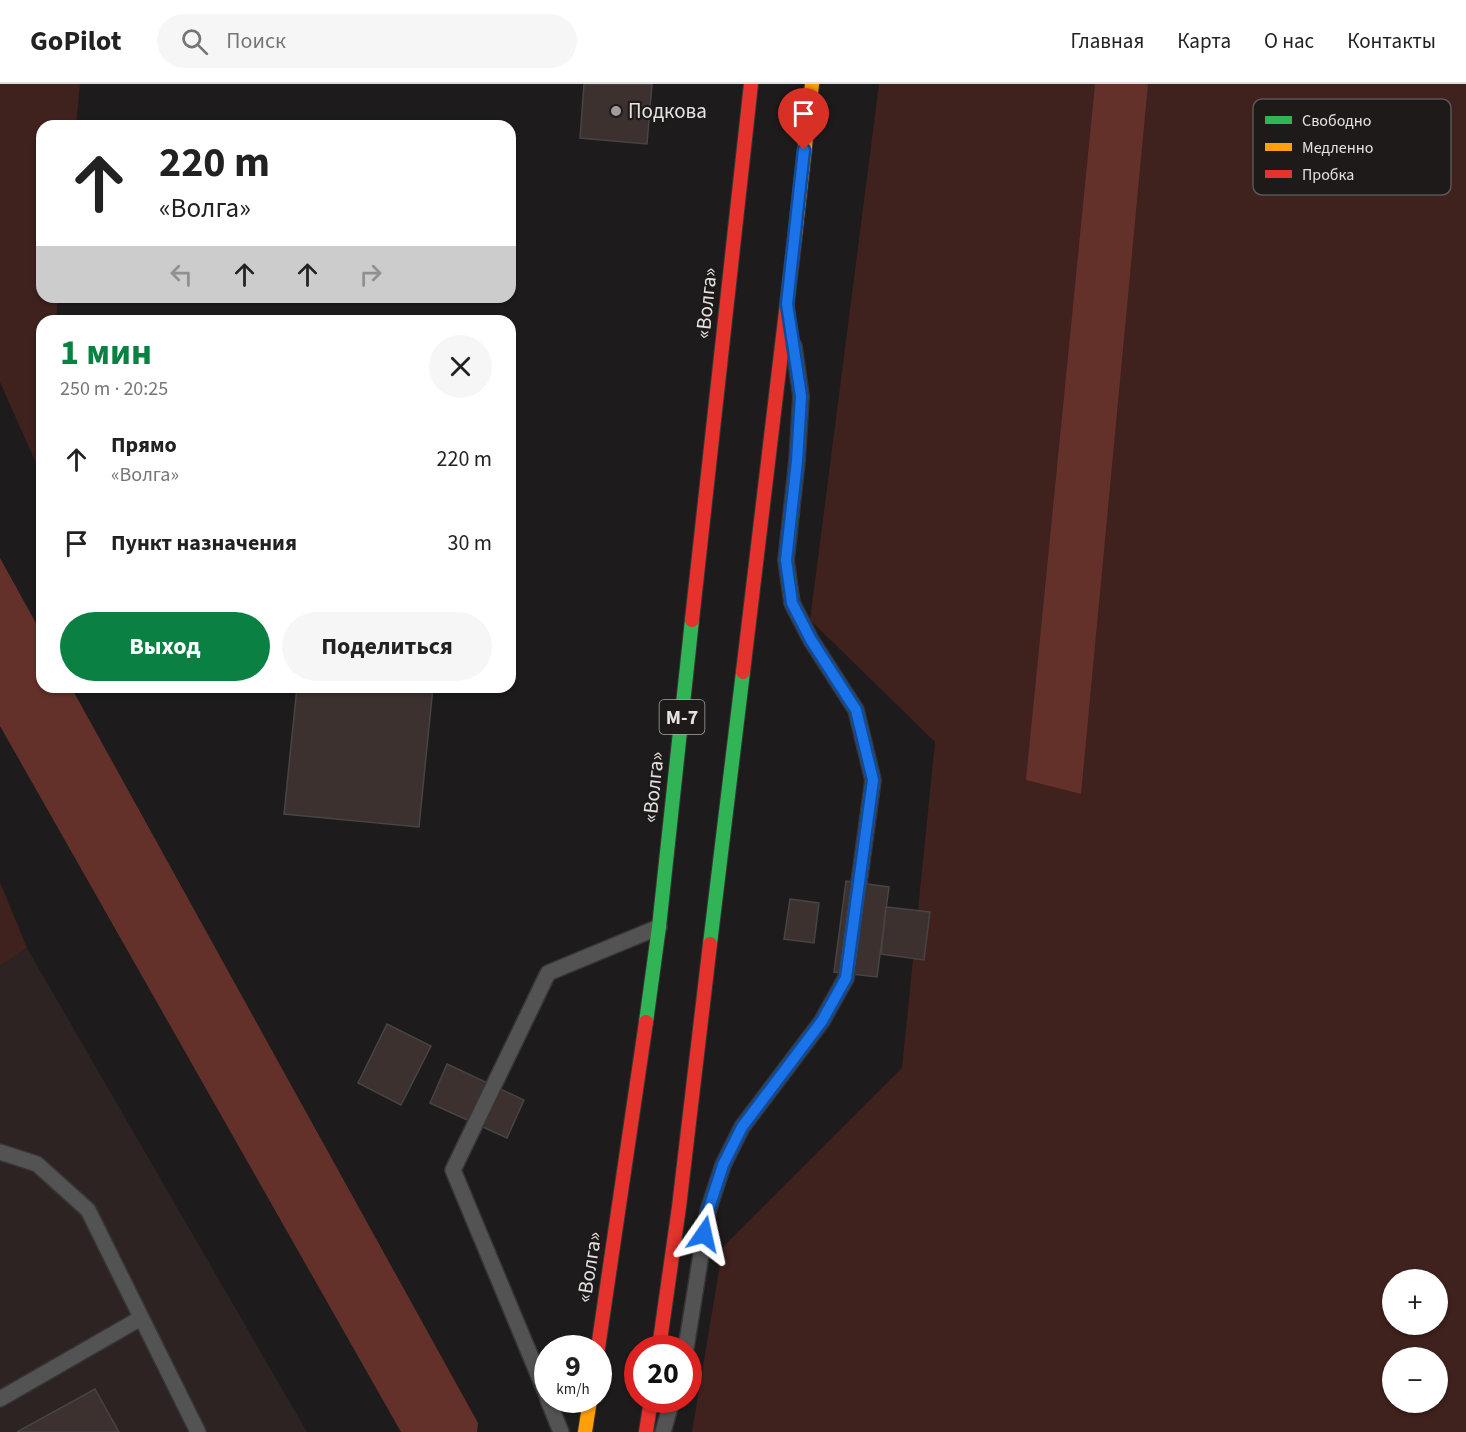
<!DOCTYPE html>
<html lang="ru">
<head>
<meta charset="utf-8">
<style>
  :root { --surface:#fff; --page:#f6f6f6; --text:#222; --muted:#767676; --line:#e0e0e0; --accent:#0b8043 }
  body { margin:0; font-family:"Source Sans 3",sans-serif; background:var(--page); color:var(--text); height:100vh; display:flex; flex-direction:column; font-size:22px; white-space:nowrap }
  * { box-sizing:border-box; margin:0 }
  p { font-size:20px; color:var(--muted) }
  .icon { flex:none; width:33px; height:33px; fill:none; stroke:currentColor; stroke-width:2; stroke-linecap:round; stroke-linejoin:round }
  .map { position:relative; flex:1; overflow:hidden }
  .drawer { position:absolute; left:36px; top:231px; width:480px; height:378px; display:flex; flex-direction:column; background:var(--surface); border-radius:18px; box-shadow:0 2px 4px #0004 }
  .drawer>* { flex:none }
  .banner { position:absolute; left:36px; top:36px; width:480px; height:183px; border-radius:18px; box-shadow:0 2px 4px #0004; background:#fff; color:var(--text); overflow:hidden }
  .fabs { position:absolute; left:1382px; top:1185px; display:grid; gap:12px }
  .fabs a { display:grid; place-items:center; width:66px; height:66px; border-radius:50%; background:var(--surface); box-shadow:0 2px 4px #0004; font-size:30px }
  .speed { position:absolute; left:534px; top:1251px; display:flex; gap:12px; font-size:30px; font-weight:700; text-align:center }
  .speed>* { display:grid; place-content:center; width:78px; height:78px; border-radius:50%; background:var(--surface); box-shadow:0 2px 4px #0004; line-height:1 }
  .speed small { font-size:15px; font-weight:400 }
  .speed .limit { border:9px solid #d22; background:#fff; color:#111 }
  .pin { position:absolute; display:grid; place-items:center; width:51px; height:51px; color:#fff; margin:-62px -26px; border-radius:50% 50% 50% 0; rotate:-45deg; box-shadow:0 0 6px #0007 }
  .pin .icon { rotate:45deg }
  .me { position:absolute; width:66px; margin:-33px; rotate:11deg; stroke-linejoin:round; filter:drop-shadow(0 0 4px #0008) }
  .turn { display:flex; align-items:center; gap:21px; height:126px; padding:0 24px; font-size:27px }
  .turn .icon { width:78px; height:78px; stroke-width:2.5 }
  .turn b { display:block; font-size:42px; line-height:51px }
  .lanes { display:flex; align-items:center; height:57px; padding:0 24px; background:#0003; justify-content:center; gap:30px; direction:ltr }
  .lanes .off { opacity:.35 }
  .round { display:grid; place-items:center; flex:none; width:63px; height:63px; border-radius:32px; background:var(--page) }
  .headline { display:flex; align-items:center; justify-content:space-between; height:102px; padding:0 24px }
  h1 { font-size:36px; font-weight:700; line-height:45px; color:var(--accent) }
  .button { display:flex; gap:12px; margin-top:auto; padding:12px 24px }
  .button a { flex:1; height:69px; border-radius:36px; background:var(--accent); color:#fff; font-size:24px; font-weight:700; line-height:69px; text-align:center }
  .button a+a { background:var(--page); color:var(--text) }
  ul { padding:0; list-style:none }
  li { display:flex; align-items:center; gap:18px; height:84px; padding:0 24px }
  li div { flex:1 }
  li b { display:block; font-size:22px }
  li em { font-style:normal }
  header { display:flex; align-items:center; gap:36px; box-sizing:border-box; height:84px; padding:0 30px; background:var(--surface); border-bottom:2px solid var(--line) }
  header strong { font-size:28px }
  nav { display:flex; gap:33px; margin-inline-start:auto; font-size:21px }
  .search { width:420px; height:54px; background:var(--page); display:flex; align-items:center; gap:15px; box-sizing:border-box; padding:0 21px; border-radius:33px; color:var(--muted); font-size:22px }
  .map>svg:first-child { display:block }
  .built { fill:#2c2322 }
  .green { fill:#3f211d; fill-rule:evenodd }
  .forest { fill:#64312a }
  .building { fill:#3d3130; stroke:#464444; stroke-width:1.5 }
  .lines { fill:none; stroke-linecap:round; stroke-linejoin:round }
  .lane-casing { stroke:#373535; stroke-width:18 }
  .fast-casing { stroke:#373535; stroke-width:16 }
  .slow-casing { stroke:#373535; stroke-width:16 }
  .jam-casing { stroke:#373535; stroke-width:16 }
  .lane { stroke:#545353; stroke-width:15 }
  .fast { stroke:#30b455; stroke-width:14 }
  .slow { stroke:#ff9f0a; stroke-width:14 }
  .jam { stroke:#e5322d; stroke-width:14 }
  .route-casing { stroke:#114b97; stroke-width:15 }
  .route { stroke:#1a73e8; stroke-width:10 }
  .poi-dot { fill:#9f9d9c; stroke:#1e1a1a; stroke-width:2 }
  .labels { text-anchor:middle; stroke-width:4.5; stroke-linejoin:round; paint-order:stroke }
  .shield { fill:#1e1a1a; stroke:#a9a7a6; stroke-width:1.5 }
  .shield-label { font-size:20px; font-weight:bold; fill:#e5e3e2 }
  .poi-label { font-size:21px; fill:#e5e3e2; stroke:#1e1a1a; text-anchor:start }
  .street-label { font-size:21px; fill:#e5e3e2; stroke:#1e1a1a }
  .key { fill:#1e1a1a; stroke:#5a5656; stroke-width:1.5 }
  .key-label { font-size:16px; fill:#e5e3e2 }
</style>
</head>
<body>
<header>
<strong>GoPilot</strong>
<div class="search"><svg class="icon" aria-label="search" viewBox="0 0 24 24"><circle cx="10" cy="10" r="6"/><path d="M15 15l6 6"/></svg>Поиск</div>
<nav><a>Главная</a><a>Карта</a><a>О нас</a><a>Контакты</a></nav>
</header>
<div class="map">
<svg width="1466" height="1348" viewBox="0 0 1466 1348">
  <rect width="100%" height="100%" fill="#1d1b1b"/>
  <path class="built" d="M27,864L307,1348H0V882Z"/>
  <g class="green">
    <path d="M0,0H80L76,42H42V213H58L56,237H42V368L40,388L0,298Z"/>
    <path d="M879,0H1466V1348H692L723,1163L902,984L935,658L810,536ZM1392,1196H1437V1240H1392ZM1392,1274H1437V1318H1392Z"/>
    <path d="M0,798L27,864L0,882Z"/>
  </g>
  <g class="forest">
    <path d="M1095,0H1148L1081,710L1026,696Z"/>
    <path d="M0,474L42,550V603H71L478,1339L477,1348H401L0,642Z"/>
  </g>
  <g class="building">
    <path d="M584,0H652L647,60L580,54Z"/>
    <path d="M297,603H433L419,743L284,730Z"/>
    <path d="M846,797L889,803L877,893L834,888Z"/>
    <path d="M790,815L819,819L814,859L784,855Z"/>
    <path d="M886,823L930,828L924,876L881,870Z"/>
    <path d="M387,940L431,962L401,1021L358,999Z"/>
    <path d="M447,980L524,1016L507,1054L430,1019Z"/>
    <path d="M95,1305L119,1348H17Z"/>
  </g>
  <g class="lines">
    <g class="lane-casing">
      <g id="lane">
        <path d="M0,1068L37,1080L88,1126L198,1348"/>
        <path d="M686,1264L708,1127L723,1081L742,1043L822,937L846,894L873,696L856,626L811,556L792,519L786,476L797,377L801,312L794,262"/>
        <path d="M548,1314L453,1086L548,889L659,843"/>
        <path d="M0,1315L141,1234"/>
        <path d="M548,1316L561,1348"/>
        <path d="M663,1348L672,1316"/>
      </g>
    </g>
    <g class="fast-casing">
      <g id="fast">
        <path d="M710,860L743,588"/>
        <path d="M646,938L659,843L692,536"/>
      </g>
    </g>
    <g class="slow-casing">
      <g id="slow">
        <path d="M795,152L812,0"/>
        <path d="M585,1348L590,1316"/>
      </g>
    </g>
    <g class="jam-casing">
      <g id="jam">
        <path d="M692,536L751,0"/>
        <path d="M743,588L795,152"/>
        <path d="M598,1264L646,938"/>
        <path d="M659,1264L679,1123L710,860"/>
        <path d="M646,1348L651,1316"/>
      </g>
    </g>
    <use href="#lane" class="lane"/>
    <use href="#fast" class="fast"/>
    <use href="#slow" class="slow"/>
    <use href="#jam" class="jam"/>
  </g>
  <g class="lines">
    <g class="route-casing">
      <path id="route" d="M704,1150L708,1127L723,1081L742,1043L822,937L846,894L873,696L856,626L811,556L792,519L786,476L797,377L801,312L787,220L804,66"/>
    </g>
    <use href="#route" class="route"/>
  </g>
  <circle class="poi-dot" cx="616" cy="27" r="6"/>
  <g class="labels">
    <rect class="shield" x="659.5" y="616" width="45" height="34" rx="4.5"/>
    <g class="shield-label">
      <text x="682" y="640">М-7</text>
    </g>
    <g class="poi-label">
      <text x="628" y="34">Подкова</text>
    </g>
    <g class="street-label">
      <text transform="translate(706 219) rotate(-84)" y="7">«Волга»</text>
      <text transform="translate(653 703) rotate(-84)" y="7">«Волга»</text>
      <text transform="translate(589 1183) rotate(-81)" y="7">«Волга»</text>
    </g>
  </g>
  <rect x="1253" y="15" width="198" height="96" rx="9" class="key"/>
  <rect x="1265" y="32" width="27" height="8" fill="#30b455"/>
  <rect x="1265" y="59" width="27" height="8" fill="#ff9f0a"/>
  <rect x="1265" y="86" width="27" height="8" fill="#e5322d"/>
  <g class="key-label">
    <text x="1302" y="42">Свободно</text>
    <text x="1302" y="69">Медленно</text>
    <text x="1302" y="96">Пробка</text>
  </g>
</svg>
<div class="fabs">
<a>+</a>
<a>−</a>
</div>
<div class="speed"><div>9<small>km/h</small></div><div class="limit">20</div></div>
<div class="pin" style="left:804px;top:66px;background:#d93025"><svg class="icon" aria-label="arrive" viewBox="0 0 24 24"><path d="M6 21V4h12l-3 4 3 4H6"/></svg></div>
<svg class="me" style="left:704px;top:1150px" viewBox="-20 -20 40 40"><path d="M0-17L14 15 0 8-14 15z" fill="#1a73e8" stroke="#fff" stroke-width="4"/></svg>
<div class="banner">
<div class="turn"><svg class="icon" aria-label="ahead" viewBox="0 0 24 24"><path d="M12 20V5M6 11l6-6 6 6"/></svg><div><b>220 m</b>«Волга»</div></div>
<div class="lanes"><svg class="icon off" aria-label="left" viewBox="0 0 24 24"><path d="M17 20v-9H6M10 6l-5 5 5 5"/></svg><svg class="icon" aria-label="ahead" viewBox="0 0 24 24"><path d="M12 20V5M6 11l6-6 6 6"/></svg><svg class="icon" aria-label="ahead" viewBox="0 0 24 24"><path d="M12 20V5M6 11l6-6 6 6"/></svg><svg class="icon off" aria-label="right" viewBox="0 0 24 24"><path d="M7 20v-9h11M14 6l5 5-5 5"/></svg></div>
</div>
<section class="drawer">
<div class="headline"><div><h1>1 мин</h1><p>250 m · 20:25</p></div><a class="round"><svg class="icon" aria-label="close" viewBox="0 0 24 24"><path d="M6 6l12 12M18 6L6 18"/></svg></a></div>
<ul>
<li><svg class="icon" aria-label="ahead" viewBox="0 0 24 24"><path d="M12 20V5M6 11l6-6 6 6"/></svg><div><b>Прямо</b><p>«Волга»</p></div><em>220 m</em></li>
<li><svg class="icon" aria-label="arrive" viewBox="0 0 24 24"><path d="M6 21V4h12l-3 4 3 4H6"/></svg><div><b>Пункт назначения</b></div><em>30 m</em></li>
</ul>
<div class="button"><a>Выход</a><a>Поделиться</a></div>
</section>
</div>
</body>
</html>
